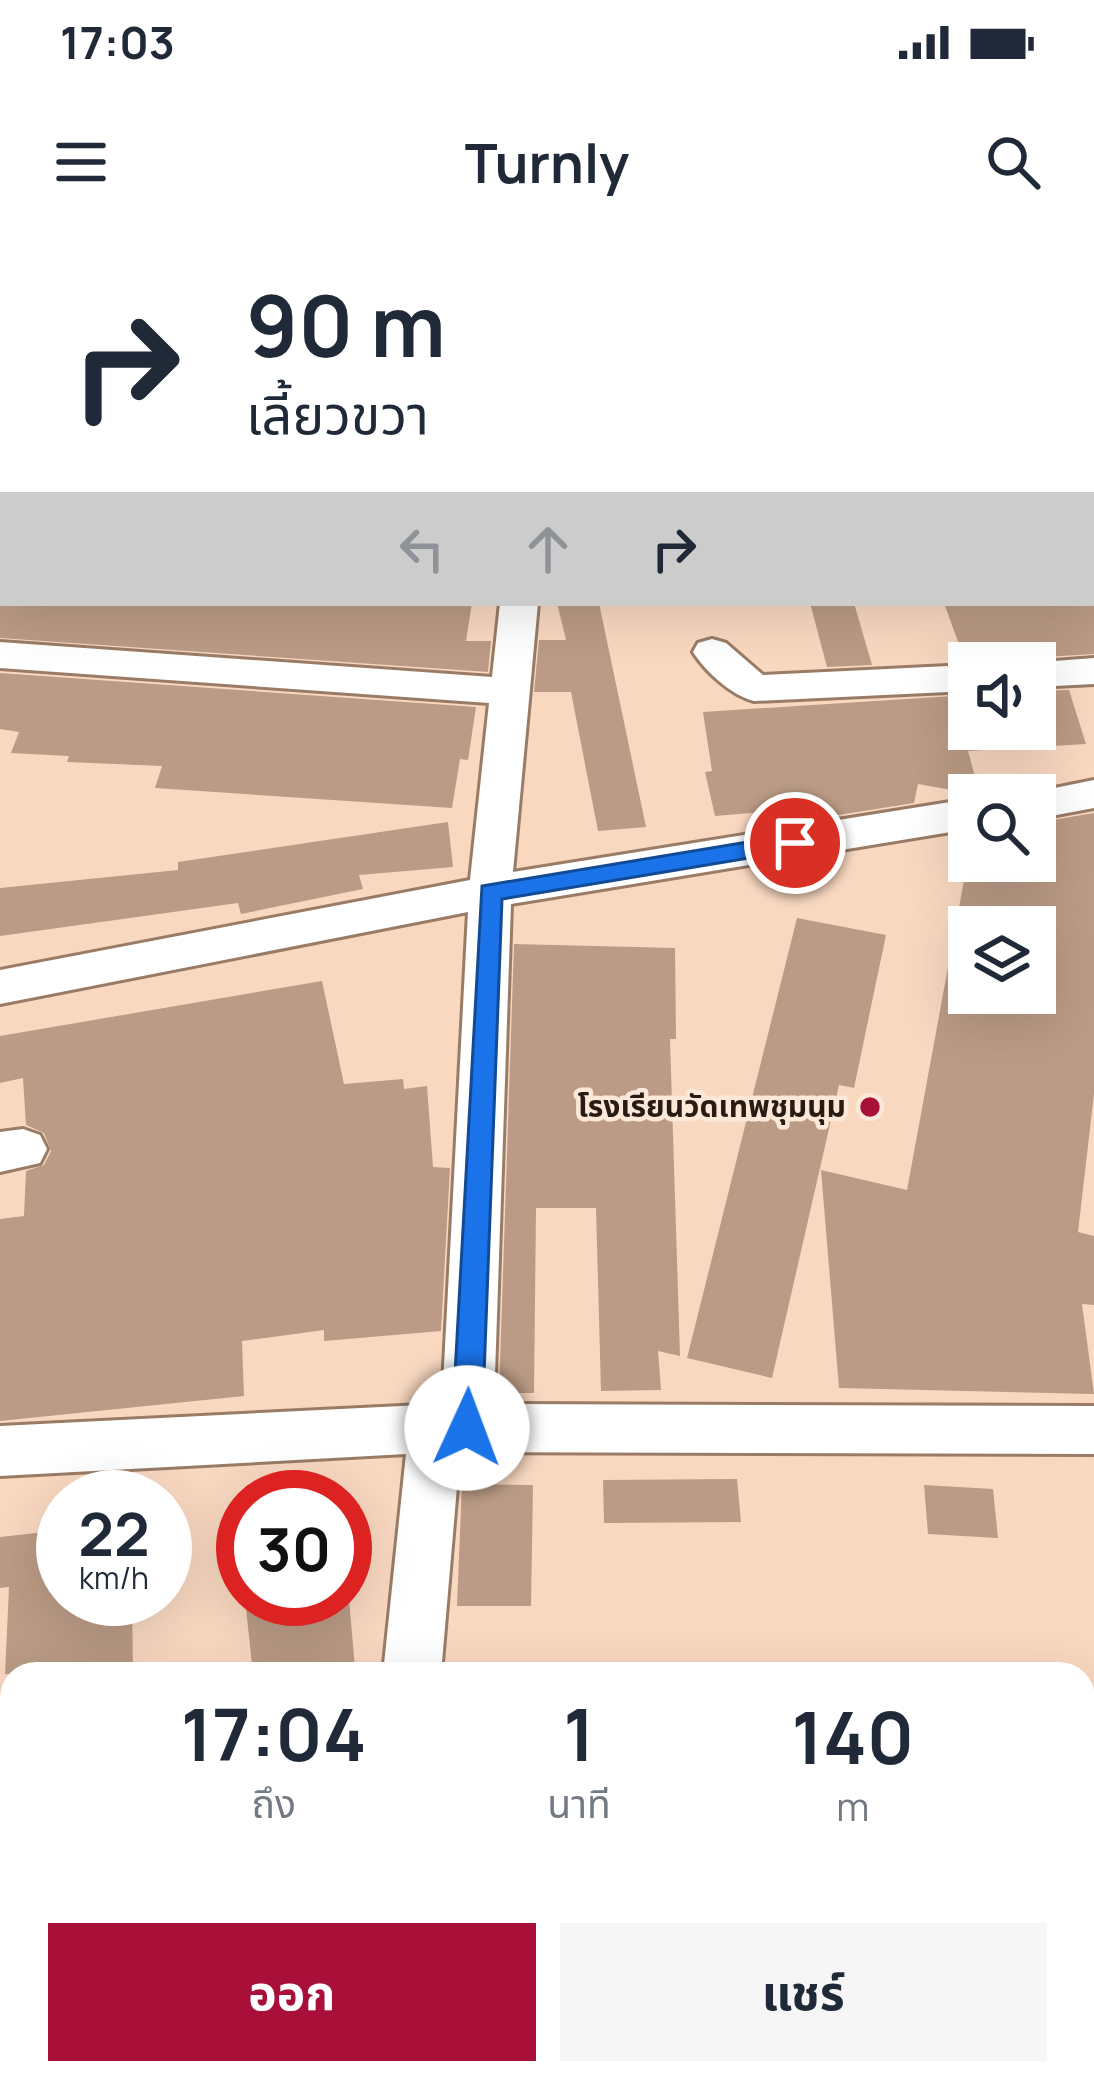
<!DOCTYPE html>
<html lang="th">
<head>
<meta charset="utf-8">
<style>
  :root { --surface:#fff; --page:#f6f6f7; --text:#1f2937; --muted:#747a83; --accent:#a81039 }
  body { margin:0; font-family:Manrope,"Noto Sans Thai",sans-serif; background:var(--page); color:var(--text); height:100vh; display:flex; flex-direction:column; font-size:45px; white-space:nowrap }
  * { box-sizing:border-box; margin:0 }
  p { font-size:39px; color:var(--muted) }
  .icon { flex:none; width:66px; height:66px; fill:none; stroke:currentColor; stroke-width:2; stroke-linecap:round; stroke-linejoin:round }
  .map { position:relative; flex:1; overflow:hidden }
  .side { position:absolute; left:0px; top:1422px; width:1095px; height:423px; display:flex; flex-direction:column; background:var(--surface); border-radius:36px 36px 0 0; box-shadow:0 12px 48px #0002 }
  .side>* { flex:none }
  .hud { position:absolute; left:0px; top:0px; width:1095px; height:366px; box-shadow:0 12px 48px #0002; background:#fff; color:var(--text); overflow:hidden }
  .controls { position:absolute; left:948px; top:402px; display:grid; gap:24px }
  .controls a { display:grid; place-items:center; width:108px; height:108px; border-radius:0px; background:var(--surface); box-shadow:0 12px 48px #0002; font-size:60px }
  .speed { position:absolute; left:36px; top:1230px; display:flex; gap:24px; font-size:60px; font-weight:700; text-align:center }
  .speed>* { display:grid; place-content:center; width:156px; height:156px; border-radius:50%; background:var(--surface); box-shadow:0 12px 48px #0002; line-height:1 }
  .speed small { font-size:30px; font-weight:400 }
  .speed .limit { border:18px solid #d22; background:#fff; color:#111 }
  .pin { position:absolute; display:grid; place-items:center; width:102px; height:102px; color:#fff; margin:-51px; border:6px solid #fff; border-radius:50%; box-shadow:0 3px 12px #0007 }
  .me { position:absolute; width:132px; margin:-66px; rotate:2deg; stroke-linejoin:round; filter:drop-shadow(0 0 9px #0008) }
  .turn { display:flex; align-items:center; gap:42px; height:252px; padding:0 48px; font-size:54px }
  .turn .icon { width:156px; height:156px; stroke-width:2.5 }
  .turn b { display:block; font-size:84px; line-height:102px }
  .lanes { display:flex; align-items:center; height:114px; padding:0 48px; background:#0003; justify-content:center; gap:60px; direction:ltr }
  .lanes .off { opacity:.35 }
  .eta { display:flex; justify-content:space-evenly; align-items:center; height:204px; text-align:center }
  .eta b { font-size:72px; font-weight:700; line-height:84px }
  .cta { display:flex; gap:24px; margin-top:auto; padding:24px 48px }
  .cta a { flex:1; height:138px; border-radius:0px; background:var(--accent); color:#fff; font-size:48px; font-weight:700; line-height:138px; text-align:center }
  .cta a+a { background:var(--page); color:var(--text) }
  .status { display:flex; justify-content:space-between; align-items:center; height:84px; padding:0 60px; background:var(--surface); direction:ltr }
  .status svg { height:33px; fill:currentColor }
  header { display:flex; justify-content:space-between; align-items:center; height:156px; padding:0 48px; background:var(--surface); font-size:54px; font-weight:700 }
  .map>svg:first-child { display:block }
  .building { fill:#bb9b85; fill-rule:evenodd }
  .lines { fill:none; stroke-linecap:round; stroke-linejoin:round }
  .minor-casing { stroke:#9a7c66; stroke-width:6 }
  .minor { fill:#fff; fill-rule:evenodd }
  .route { fill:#1a73e8; stroke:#114b97; stroke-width:3 }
  .poi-dot { fill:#a81039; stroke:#fce8d9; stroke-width:4.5 }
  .labels { text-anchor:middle; stroke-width:9; stroke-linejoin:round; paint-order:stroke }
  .poi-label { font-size:30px; font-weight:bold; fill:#271b13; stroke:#fce8d9; text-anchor:end }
</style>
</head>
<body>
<div class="status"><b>17:03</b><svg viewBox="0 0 49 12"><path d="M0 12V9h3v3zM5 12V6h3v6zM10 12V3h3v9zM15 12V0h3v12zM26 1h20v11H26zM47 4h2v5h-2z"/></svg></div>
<header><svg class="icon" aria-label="menu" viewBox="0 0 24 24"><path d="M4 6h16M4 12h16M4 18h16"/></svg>Turnly<svg class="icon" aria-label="search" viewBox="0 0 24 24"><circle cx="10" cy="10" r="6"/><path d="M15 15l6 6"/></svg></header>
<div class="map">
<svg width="1094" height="1844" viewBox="0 0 1094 1844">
  <rect width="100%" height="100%" fill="#f9d8c0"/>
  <g class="building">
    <path d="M0,363H472L466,401H491L488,432L0,398Z"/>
    <path d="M557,363H599L646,587L598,591L571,452H534L539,400H566Z"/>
    <path d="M810,363H854L872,425L827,427Z"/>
    <path d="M944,363H1094V414L1028,418L1024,423L965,421Z"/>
    <path d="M0,433L476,467L468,520L460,519L452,568L155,548L162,526L67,522L69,516L11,513L19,492L0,489Z"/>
    <path d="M1069,450L1086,504L968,511L980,555L918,544L914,563L795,582L763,572L715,576L705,532L712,531L703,472L969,455V489H1035V451Z"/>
    <path d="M1094,573V854L1078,992L1094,996V1065L1082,1064L1094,1154L839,1148L821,930L907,950L969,613V621H1035V583ZM969,687H1035V753H969Z"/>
    <path d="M448,582L453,627L359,635L363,649L241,674L238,663L0,696V648L178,630V622Z"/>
    <path d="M797,678L886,695L854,848L839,845L772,1138L687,1118Z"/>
    <path d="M514,704L675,708L676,799H670L680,1116L658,1111L661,1150L601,1151L596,968H536L534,1153H499Z"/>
    <path d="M322,741L344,844L403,839L404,849L427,846L433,927L450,928L441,1091L324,1101V1090L242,1101L244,1156L0,1181V979L24,976L26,931L44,925L51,911L44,893L26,885L23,838L0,843V796Z"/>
    <path d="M737,1239L741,1282L604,1283L603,1240Z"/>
    <path d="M462,1244L533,1245L531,1366H457Z"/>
    <path d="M924,1245L993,1249L998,1298L928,1294Z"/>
    <path d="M63,1290V1359H132L133,1434H5L9,1347L0,1348V1297Z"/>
    <path d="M245,1359H349L355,1428L313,1434H253Z"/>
  </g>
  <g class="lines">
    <g class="minor-casing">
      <g id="minor">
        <path d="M990,0H1020L1021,3H991Z"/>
        <rect x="1092" y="215" width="2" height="24"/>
        <rect x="0" y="283" width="3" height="22"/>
        <path d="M500,363H538L513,632L969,559V589L511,664L494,1164L1094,1166V1214L460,1212L441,1434H383L406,1214L0,1236V1186L442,1164L468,672L0,764V730L470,640L489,463L0,428V402L492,437Z"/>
        <path d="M712,399L726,403L763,435L969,425V451L754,461C731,455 706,432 693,412L698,403Z"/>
        <path d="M1094,418V444L1035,447V423H1028Z"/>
        <path d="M1094,540V568L1035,579V555H1020Z"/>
        <path d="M23,889L40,895L47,909L40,923L0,932V892Z"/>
        <path d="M12,1768V1832L0,1833V1769Z"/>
      </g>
    </g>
    <use href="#minor" class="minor"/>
  </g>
  <path class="route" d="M795,594L807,603L803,609L502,659L482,1188L477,1198L467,1202L456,1198L452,1188L482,646Z"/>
  <circle class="poi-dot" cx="870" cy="867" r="12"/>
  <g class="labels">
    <g class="poi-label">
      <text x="846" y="877">โรงเรียนวัดเทพชุมนุม</text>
    </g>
  </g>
</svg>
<div class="controls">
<a><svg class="icon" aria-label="sound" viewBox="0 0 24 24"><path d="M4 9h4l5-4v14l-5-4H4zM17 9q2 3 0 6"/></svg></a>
<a><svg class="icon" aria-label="search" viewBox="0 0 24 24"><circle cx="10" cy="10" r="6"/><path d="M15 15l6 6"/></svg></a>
<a><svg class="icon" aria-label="layers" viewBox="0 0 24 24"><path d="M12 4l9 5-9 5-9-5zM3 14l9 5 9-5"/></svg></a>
</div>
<div class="speed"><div>22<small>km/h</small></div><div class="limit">30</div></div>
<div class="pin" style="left:795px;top:603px;background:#d93025"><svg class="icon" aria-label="arrive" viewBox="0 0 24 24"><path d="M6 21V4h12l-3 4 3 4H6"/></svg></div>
<svg class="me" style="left:467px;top:1188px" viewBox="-20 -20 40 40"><circle r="19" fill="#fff"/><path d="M0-13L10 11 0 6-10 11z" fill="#1a73e8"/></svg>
<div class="hud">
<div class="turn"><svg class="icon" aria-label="right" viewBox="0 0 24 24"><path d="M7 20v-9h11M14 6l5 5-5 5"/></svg><div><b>90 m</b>เลี้ยวขวา</div></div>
<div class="lanes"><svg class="icon off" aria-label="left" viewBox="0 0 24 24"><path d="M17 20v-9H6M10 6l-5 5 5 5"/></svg><svg class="icon off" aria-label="ahead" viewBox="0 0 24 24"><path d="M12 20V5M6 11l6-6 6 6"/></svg><svg class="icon" aria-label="right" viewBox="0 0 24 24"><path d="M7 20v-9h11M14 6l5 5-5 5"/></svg></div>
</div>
<section class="side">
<div class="eta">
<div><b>17:04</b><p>ถึง</p></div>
<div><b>1</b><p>นาที</p></div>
<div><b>140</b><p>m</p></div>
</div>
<div class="cta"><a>ออก</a><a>แชร์</a></div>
</section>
</div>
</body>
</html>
